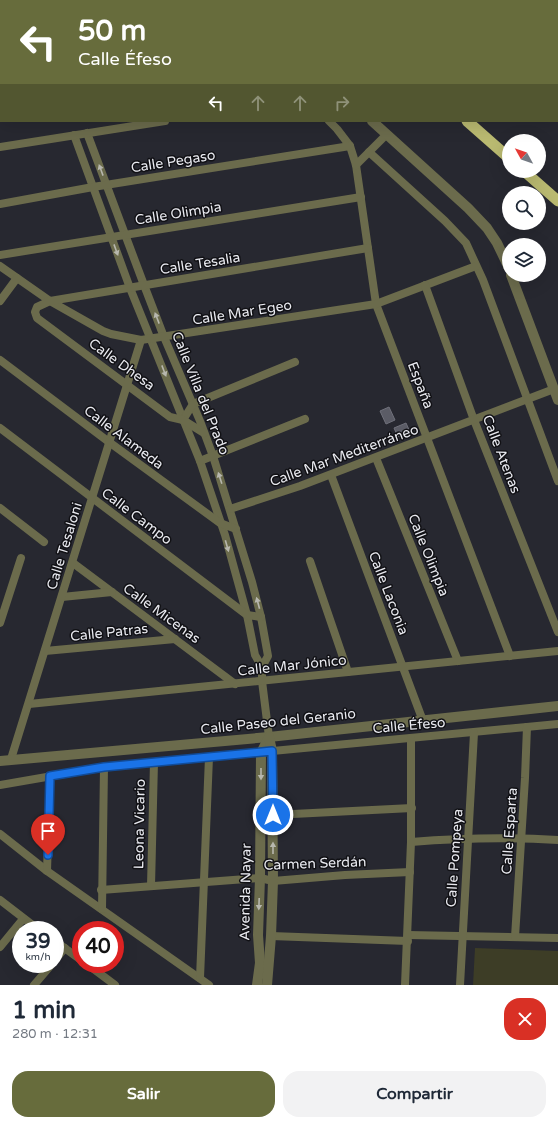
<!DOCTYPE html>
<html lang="es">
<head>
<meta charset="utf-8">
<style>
  :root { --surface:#fff; --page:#f2f2f3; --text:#1f2937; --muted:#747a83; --accent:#676c3c }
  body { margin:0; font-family:"Varela Round",sans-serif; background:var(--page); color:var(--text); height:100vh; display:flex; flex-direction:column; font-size:15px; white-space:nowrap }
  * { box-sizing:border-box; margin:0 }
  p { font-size:13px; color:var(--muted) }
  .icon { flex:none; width:22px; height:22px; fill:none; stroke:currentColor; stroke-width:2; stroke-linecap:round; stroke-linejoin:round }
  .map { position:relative; height:985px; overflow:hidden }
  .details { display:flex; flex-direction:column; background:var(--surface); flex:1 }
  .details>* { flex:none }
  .guide { position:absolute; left:0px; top:0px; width:558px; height:122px; box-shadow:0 4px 16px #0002; background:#676c3c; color:#fff; overflow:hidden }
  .needle { width:26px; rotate:310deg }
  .fabs { position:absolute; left:502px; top:134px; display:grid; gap:8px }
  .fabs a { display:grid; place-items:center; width:44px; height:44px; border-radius:50%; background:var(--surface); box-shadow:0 4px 16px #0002; font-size:20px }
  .speed { position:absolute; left:12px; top:921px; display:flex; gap:8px; font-size:20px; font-weight:700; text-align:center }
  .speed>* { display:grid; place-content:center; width:52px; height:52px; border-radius:50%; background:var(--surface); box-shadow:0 4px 16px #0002; line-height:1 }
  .speed small { font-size:10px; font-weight:400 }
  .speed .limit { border:6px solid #d22; background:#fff; color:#111 }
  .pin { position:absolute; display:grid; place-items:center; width:34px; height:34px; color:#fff; margin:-41px -17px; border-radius:50% 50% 50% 0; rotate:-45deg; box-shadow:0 0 4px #0007 }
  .pin .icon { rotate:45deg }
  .me { position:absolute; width:44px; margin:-22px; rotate:0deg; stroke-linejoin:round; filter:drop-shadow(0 0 3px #0008) }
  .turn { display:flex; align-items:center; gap:14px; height:84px; padding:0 12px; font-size:18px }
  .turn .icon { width:52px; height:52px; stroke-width:2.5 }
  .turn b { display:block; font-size:28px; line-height:34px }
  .lanes { display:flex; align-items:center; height:38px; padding:0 12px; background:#0003; justify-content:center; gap:20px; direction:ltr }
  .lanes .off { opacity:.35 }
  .round { display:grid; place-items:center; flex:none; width:42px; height:42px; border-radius:16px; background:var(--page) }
  .head { display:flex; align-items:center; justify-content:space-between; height:68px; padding:0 12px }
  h1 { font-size:24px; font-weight:700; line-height:30px }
  .cta { display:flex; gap:8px; margin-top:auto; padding:8px 12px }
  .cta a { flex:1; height:46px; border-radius:16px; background:var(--accent); color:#fff; font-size:16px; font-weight:700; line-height:46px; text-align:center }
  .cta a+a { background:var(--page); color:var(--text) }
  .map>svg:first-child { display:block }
  .green { fill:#3d3d26 }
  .building { fill:#5b5c66; stroke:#70717b }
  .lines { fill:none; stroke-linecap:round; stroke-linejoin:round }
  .minor { stroke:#6b6b4c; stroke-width:8 }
  .tertiary { stroke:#6b6b4c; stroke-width:10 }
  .trunk { stroke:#baba71; stroke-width:11 }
  .oneway { fill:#b7b7ae }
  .route-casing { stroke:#114b97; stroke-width:10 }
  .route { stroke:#1a73e8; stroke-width:7 }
  .labels { text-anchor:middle; stroke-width:3; stroke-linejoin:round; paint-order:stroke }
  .street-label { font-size:14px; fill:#e9eaf0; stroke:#111115 }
</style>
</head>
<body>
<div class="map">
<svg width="558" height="985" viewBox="0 0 558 985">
  <rect width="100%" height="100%" fill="#272830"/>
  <path class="green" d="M475,948L558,951V985H473Z"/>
  <g class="building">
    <path d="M389,407L395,420L386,424L380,411Z"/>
    <path d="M406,423L410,432L398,437L394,428Z"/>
  </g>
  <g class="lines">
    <g class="minor">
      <path d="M329,121L337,129L350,146L356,165L376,304L510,656"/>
      <path d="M87,133L144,285L164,337L200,421L213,456L252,582L261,617L268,656L262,667"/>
      <path d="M74,135L130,288L200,461L225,535L247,615L255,655L262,667V681L269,737"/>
      <path d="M0,147L165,121"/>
      <path d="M369,152L445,221L466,243L483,280L558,481"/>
      <path d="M356,165L387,134"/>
      <path d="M0,204L93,187L350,146"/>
      <path d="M0,255L361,197"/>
      <path d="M0,266L50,301L103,331L111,334L141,340L376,304L476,266"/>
      <path d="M425,285L474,420L558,632"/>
      <path d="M0,301L17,278"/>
      <path d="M0,360L109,442L220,523L236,529"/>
      <path d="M183,420L193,404L295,362"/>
      <path d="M0,428L247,615L261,617"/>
      <path d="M204,433L183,420L170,417L37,318L35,312L37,307L50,301L368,248"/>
      <path d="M376,458L458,661"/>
      <path d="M200,461L305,419"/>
      <path d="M331,475L423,721"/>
      <path d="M0,508L44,542"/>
      <path d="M230,509L300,486L554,389"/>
      <path d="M310,561L348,672"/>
      <path d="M73,563L235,684"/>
      <path d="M62,597L112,592"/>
      <path d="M0,623L21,558"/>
      <path d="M45,651L175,639"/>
      <path d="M29,704L558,651"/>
      <path d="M11,759L141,340"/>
      <path d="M0,785L104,767L558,724"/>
      <path d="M273,815L412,808"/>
      <path d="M0,834L47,871L209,985"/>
      <path d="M411,842C461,838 508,837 558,840"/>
      <path d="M47,871L50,776"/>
      <path d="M151,886L154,762"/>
      <path d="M101,890L260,878L273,881L345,875L410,872"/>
      <path d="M0,900L39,930"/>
      <path d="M102,909L104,767"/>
      <path d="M408,935L558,938"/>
      <path d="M271,936L408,941"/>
      <path d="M515,937L525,778L527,727"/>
      <path d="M55,941L81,960"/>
      <path d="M0,947L23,919"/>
      <path d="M55,960L65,948"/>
      <path d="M87,964L115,985"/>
      <path d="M200,978L209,757"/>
      <path d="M34,985L52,964"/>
      <path d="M405,985L411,842V738"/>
      <path d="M460,985L474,733"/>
    </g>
    <g class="tertiary">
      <path d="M557,48H558"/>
      <path d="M372,121L468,208L487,228L497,243L509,268"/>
      <path d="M511,275L558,400"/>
      <path d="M0,761L269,737L558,706"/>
      <path d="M257,985L260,963L258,935L260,878L261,753L269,737"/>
      <path d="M267,985L271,936L273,881L272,751L269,737"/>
    </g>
    <g class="trunk">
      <path d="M334,0L335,1"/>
      <path d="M467,121L509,158"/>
      <path d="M524,171L558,201"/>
    </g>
  </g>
  <defs><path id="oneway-solid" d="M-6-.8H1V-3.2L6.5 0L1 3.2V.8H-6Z"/></defs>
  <g class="oneway">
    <use href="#oneway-solid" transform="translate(101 170) rotate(-110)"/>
    <use href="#oneway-solid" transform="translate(116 250) rotate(70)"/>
    <use href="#oneway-solid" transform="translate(157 318) rotate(-111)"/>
    <use href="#oneway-solid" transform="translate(164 371) rotate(69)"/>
    <use href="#oneway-solid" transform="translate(220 478) rotate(-108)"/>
    <use href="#oneway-solid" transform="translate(227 546) rotate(74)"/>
    <use href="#oneway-solid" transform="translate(258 603) rotate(-105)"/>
    <use href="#oneway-solid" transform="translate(261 774) rotate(90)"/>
    <use href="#oneway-solid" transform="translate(273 848) rotate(-90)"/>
    <use href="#oneway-solid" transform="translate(259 904) rotate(92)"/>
  </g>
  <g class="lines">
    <g class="route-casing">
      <path id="route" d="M48,855L50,776L104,767L272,751L273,815"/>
    </g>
    <use href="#route" class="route"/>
  </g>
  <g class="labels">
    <g class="street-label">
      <text transform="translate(173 161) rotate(-9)" y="5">Calle Pegaso</text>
      <text transform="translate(178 213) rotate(-9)" y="5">Calle Olimpia</text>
      <text transform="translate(200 263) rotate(-9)" y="5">Calle Tesalia</text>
      <text transform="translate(242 312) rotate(-9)" y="5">Calle Mar Egeo</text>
      <text transform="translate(122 364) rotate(36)" y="5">Calle Dhesa</text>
      <text transform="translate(421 385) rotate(69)" y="5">España</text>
      <text transform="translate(201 393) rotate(68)" y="5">Calle Villa del Prado</text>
      <text transform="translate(124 437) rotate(37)" y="5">Calle Alameda</text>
      <text transform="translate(502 454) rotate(69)" y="5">Calle Atenas</text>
      <text transform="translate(344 455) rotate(-20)" y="5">Calle Mar Mediterráneo</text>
      <text transform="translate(137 516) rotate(37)" y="5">Calle Campo</text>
      <text transform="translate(64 546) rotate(-73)" y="5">Calle Tesaloni</text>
      <text transform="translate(429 555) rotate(68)" y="5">Calle Olimpia</text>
      <text transform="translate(389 593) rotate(69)" y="5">Calle Laconia</text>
      <text transform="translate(162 613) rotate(36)" y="5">Calle Micenas</text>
      <text transform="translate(109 632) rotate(-6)" y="5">Calle Patras</text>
      <text transform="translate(292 665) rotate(-6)" y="5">Calle Mar Jónico</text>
      <text transform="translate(278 721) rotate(-6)" y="5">Calle Paseo del Geranio</text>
      <text transform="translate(409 725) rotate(-5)" y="5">Calle Éfeso</text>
      <text transform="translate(139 824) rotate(-89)" y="5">Leona Vicario</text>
      <text transform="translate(509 831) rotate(-86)" y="5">Calle Esparta</text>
      <text transform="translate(454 858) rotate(-86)" y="5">Calle Pompeya</text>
      <text transform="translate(315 863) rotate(-2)" y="5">Carmen Serdán</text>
      <text transform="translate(245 892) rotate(-89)" y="5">Avenida Nayar</text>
    </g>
  </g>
</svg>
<div class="fabs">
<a><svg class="needle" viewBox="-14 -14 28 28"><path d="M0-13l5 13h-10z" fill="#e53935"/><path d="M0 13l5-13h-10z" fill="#747a83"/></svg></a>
<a><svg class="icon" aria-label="search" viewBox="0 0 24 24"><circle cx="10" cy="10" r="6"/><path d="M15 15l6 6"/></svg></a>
<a><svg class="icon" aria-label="layers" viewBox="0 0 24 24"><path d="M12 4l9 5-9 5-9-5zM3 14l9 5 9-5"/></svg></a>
</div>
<div class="speed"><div>39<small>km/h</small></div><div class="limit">40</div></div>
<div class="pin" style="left:48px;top:855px;background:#d93025"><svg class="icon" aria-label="arrive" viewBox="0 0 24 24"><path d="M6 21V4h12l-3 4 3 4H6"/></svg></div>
<svg class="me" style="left:273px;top:815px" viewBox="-20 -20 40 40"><circle r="17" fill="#1a73e8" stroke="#fff" stroke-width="3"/><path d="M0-11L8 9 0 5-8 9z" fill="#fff"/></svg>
<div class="guide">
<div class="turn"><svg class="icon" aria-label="left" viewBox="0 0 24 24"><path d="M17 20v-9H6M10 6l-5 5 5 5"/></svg><div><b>50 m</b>Calle Éfeso</div></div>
<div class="lanes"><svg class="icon" aria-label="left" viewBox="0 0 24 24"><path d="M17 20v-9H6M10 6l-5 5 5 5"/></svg><svg class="icon off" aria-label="ahead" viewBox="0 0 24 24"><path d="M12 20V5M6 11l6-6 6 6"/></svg><svg class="icon off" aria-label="ahead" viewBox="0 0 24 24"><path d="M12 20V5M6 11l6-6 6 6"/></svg><svg class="icon off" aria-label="right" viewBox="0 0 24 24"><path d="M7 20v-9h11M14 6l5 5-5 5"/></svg></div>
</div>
</div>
<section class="details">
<div class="head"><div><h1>1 min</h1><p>280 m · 12:31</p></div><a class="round" style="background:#d93025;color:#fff"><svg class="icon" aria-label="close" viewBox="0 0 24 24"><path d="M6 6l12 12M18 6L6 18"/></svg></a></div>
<div class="cta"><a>Salir</a><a>Compartir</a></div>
</section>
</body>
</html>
